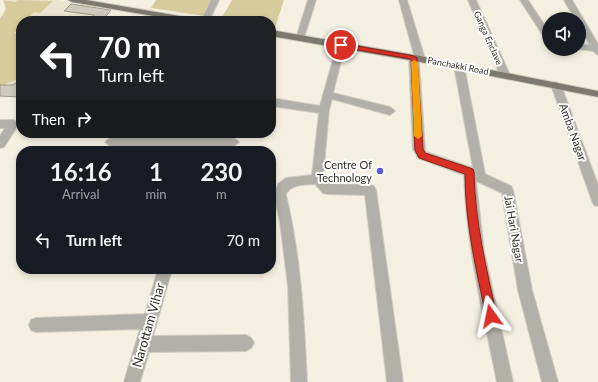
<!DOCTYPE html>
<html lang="en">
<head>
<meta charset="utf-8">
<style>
  :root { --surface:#171b24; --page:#20242c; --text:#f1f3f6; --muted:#9ea1a6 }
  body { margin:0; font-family:Lato,sans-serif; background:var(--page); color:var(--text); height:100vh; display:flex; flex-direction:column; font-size:15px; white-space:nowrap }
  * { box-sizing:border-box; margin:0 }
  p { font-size:13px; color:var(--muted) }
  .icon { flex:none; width:22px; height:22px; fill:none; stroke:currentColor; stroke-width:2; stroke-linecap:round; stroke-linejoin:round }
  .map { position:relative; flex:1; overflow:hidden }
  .drawer { position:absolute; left:16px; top:146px; width:260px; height:128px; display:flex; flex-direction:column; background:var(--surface); border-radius:16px; box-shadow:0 2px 6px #0003 }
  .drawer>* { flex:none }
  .guide { position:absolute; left:16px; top:16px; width:260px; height:122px; border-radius:16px; box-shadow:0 2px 6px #0003; background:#202124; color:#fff; overflow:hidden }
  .buttons { position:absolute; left:542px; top:12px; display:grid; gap:8px }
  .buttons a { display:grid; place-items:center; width:44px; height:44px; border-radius:50%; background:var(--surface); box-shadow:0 2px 6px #0003; font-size:20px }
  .pin { position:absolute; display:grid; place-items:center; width:34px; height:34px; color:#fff; margin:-17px; border:2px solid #fff; border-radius:50%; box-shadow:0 1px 4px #0007 }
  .me { position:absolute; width:44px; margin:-22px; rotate:348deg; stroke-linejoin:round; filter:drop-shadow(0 0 3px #0008) }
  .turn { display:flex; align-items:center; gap:14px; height:84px; padding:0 16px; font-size:18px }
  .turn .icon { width:52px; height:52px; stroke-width:2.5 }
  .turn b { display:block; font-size:28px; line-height:34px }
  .then { display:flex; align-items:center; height:38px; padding:0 16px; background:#0003; gap:8px; font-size:15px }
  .eta { display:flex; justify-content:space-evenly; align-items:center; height:68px; text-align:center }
  .eta b { font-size:24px; font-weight:700; line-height:28px }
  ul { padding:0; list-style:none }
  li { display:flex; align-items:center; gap:12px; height:52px; padding:0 16px }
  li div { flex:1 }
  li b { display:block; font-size:15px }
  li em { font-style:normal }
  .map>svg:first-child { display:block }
  .built { fill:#ece6d0 }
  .green { fill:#d8cc9c }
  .building { fill:#cfcbbc; stroke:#9b9789 }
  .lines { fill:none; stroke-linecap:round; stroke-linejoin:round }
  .minor-casing { stroke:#d1cec0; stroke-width:2 }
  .major-casing { stroke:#d1cec0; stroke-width:2 }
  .minor { fill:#b1b0a9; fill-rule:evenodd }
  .major { fill:#7c796e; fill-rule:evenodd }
  .route { fill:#d93025; stroke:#8d1f18 }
  .slow { fill:#f59e0b }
  .poi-dot { fill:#545ed5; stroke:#fff; stroke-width:1.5 }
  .labels { text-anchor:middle; stroke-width:4; stroke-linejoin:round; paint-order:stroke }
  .far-street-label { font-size:9px; fill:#2e2d27; stroke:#fff }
  .street-label { font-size:11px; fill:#2e2d27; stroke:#fff }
  .poi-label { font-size:11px; fill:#2e2d27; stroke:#fff; text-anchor:end }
  .near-street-label { font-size:13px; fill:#2e2d27; stroke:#fff }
</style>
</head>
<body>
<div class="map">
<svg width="598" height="382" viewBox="0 0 598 382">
  <rect width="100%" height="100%" fill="#f5f1e2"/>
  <path class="built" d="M3,0H59L71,4L111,10L102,21H21V97L0,96V19L6,9Z"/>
  <g class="green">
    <path d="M3,0L15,2L18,0L53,1L40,13L34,12L25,21H21V25L14,33L21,34V78L7,83L5,85H0V19L6,9Z"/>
    <path d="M156,0H213L205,16L151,8Z"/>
    <path d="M232,0H284L275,28L271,27V21L221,19Z"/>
  </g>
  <g class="building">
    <path d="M71,4L111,10L102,21H90L94,15L64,11Z"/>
    <path d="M21,80V97L0,96V85H12Z"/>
  </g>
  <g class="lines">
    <g class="minor-casing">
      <g id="minor">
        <path d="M211,0H219L209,21H201Z"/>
        <path d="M308,0H316L304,38L300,41L296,38Z"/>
        <path d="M399,0H407L425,59L419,62L425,149L426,152L473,168L454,66L459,63L464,66L485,174L511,186L513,190L532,290L558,382H542L518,290L502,193L476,181L484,251L513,382H497C483,313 466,245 464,175L418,158L413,149L409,58L414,55Z"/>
        <path d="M468,0H476L510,75L508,77L505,78L500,75Z"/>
        <path d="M520,0H528L549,32V41L546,40Z"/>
        <path d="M564,0H572L598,44V55L593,51L576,49H579V44L590,45L579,26V19H575Z"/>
        <path d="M341,42L345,45L333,93L390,107L395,111L390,115L332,99L329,110L323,177L330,184L370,185L374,186L376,190L403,382H387L365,195L327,194L323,193L315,184C305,185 289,184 286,195C301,258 304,317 307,382H291L288,286L280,222L274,195L278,184L286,178L312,175L319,113L271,106V98L320,106L337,45Z"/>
        <path d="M556,82L561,85L598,185V206L594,205L592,201L551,85Z"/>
        <path d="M0,120H14L19,124L4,147L0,148V136L5,128H0Z"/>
        <path d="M179,133H189V138H234L239,142L234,146H188V151H176L177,146H110L105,142L110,138H178Z"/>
        <path d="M158,269H172L153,336L246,335L251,338L254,343L251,348L246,351L149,352L140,382H124L140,329L36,332L31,330L29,325L31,320L36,318L145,314Z"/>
      </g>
    </g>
    <g class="major-casing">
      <g id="major">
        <path d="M68,0H86L197,19L201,21H182L72,2Z"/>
        <path d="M271,30L420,56L598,91V97L420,62L271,36Z"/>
      </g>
    </g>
    <use href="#minor" class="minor"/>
    <use href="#major" class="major"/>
  </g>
  <path class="route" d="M339,43L414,56L417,58L423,149L425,153L473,169L474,172C475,221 486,268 497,316L495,319L491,321L487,319L486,316C476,269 465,222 465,174L419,158L415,150L411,59L341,47L338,45Z"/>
  <path class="slow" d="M414,60L418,62L422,136L418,139L414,136L411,62Z"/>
  <circle class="poi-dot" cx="380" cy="171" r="4"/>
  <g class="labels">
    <g class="far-street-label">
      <text transform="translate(488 38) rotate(66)" y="3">Ganga Enclave</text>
      <text transform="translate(458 66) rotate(11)" y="3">Panchakki Road</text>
    </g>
    <g class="street-label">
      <text transform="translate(573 132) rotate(70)" y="4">Amba Nagar</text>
      <text transform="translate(514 229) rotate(80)" y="4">Jai Hari Nagar</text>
    </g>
    <g class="poi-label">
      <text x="372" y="169">Centre Of<tspan x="372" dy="13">Technology</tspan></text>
    </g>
    <g class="near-street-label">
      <text transform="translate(148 325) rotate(-74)" y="5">Narottam Vihar</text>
    </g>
  </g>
</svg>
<div class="buttons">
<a><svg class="icon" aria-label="sound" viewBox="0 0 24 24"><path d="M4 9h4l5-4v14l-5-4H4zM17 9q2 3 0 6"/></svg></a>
</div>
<div class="pin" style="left:341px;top:45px;background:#d93025"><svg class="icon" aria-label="arrive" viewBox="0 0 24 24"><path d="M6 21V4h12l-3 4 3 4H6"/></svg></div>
<svg class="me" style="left:491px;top:316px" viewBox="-20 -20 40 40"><path d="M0-17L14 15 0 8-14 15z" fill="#d93025" stroke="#fff" stroke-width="4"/></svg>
<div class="guide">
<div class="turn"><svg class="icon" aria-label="left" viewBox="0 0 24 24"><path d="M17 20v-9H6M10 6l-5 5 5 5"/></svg><div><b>70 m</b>Turn left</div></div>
<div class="then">Then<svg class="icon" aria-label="right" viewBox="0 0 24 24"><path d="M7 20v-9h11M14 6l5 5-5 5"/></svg></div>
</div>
<section class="drawer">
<div class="eta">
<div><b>16:16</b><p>Arrival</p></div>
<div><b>1</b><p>min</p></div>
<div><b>230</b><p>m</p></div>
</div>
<ul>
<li><svg class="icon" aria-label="left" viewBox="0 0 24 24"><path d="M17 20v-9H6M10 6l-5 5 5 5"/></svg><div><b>Turn left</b></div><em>70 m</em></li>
</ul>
</section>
</div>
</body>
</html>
